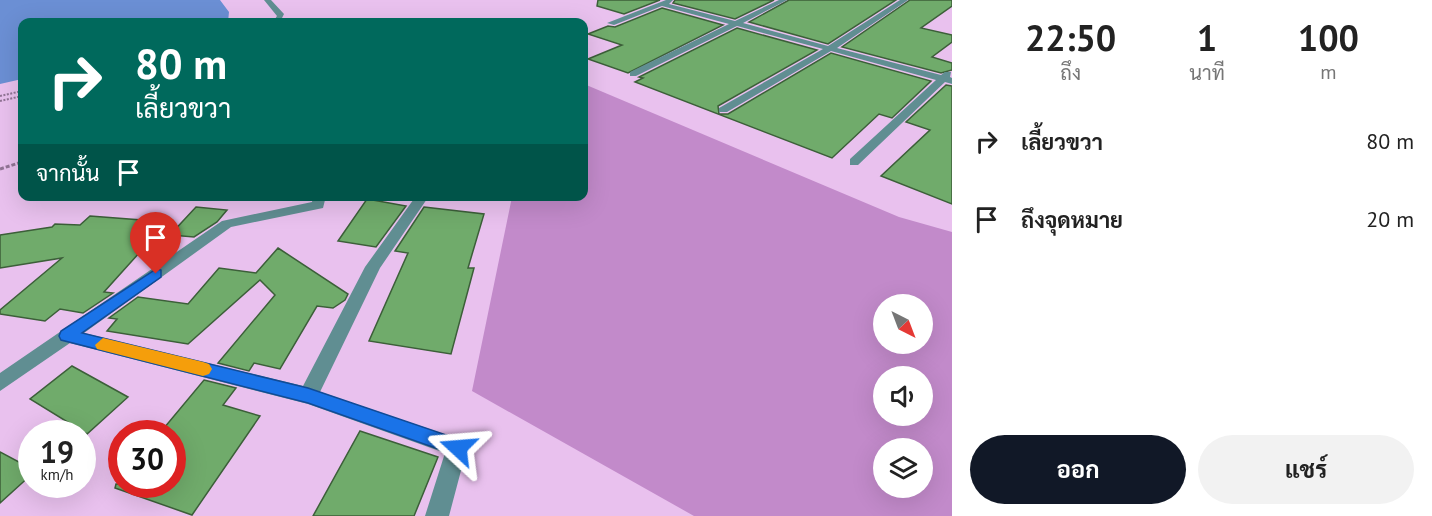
<!DOCTYPE html>
<html lang="th">
<head>
<meta charset="utf-8">
<style>
  :root { --surface:#fff; --page:#f2f2f2; --text:#222; --muted:#767676; --accent:#111827 }
  body { margin:0; font-family:"PT Sans",Sarabun,sans-serif; background:var(--page); color:var(--text); height:100vh; display:flex; flex-direction:column; font-size:22px; white-space:nowrap }
  * { box-sizing:border-box; margin:0 }
  p { font-size:20px; color:var(--muted) }
  .icon { flex:none; width:33px; height:33px; fill:none; stroke:currentColor; stroke-width:2; stroke-linecap:round; stroke-linejoin:round }
  .map { position:relative; flex:1; overflow:hidden }
  .panel { display:flex; flex-direction:column; background:var(--surface); width:480px }
  .panel>* { flex:none }
  .top-card { position:absolute; left:18px; top:18px; width:570px; height:183px; border-radius:12px; box-shadow:0 6px 24px #0002; background:#00695c; color:#fff; overflow:hidden }
  .needle { width:39px; rotate:138deg }
  .fabs { position:absolute; left:873px; top:294px; display:grid; gap:12px }
  .fabs a { display:grid; place-items:center; width:60px; height:60px; border-radius:50%; background:var(--surface); box-shadow:0 6px 24px #0002; font-size:30px }
  .speed { position:absolute; left:18px; top:420px; display:flex; gap:12px; font-size:30px; font-weight:700; text-align:center }
  .speed>* { display:grid; place-content:center; width:78px; height:78px; border-radius:50%; background:var(--surface); box-shadow:0 6px 24px #0002; line-height:1 }
  .speed small { font-size:15px; font-weight:400 }
  .speed .limit { border:9px solid #d22; background:#fff; color:#111 }
  .pin { position:absolute; display:grid; place-items:center; width:51px; height:51px; color:#fff; margin:-62px -26px; border-radius:50% 50% 50% 0; rotate:-45deg; box-shadow:0 0 6px #0007 }
  .pin .icon { rotate:45deg }
  .me { position:absolute; width:66px; margin:-33px; rotate:289deg; stroke-linejoin:round; filter:drop-shadow(0 0 4px #0008) }
  .turn { display:flex; align-items:center; gap:21px; height:126px; padding:0 18px; font-size:27px }
  .turn .icon { width:78px; height:78px; stroke-width:2.5 }
  .turn b { display:block; font-size:42px; line-height:51px }
  .then { display:flex; align-items:center; height:57px; padding:0 18px; background:#0003; gap:12px; font-size:22px }
  .eta { display:flex; justify-content:space-evenly; align-items:center; height:102px; text-align:center }
  .eta b { font-size:36px; font-weight:700; line-height:42px }
  .cta { display:flex; gap:12px; margin-top:auto; padding:12px 18px }
  .cta a { flex:1; height:69px; border-radius:36px; background:var(--accent); color:#fff; font-size:24px; font-weight:700; line-height:69px; text-align:center }
  .cta a+a { background:var(--page); color:var(--text) }
  ul { padding:0; list-style:none }
  li { display:flex; align-items:center; gap:18px; height:78px; padding:0 18px }
  li div { flex:1 }
  li b { display:block; font-size:22px }
  li em { font-style:normal }
  main { display:flex; flex:1; min-height:0 }
  .map>svg:first-child { display:block }
  .forest { fill:#c28aca; fill-rule:evenodd }
  .water { fill:#6b8fd4 }
  .building { fill:#70ab6b; stroke:#3c5f39; stroke-width:1.5 }
  .lines { fill:none; stroke-linecap:round; stroke-linejoin:round }
  .path-far1 { stroke:#917495; stroke-width:2; stroke-dasharray:2 1.5; stroke-linecap:butt }
  .path { stroke:#917495; stroke-width:3; stroke-dasharray:4 2; stroke-linecap:butt }
  .service { fill:#608e92; fill-rule:evenodd }
  .minor { fill:#608e92; fill-rule:evenodd }
  .route { fill:#1a73e8; stroke:#114b97; stroke-width:1.5 }
  .slow { fill:#f59e0b }
</style>
</head>
<body>
<main>
<div class="map">
<svg width="952" height="516" viewBox="0 0 952 516">
  <rect width="100%" height="100%" fill="#e9c1ee"/>
  <path class="forest" d="M584,84L899,217L952,232V516H694L472,391L512,197L584,196ZM884,304H922V344H884ZM884,376H922V416H884ZM884,448H922V488H884Z"/>
  <path class="water" d="M0,0H220L229,12L228,22H22V79L0,84Z"/>
  <g class="building">
    <path d="M598,0H660L624,14L597,6Z"/>
    <path d="M675,0H774L735,19L673,3Z"/>
    <path d="M789,0H896L828,44L749,22Z"/>
    <path d="M910,0H952V6L921,28L952,35V42L932,57L952,63V70L941,73L842,47Z"/>
    <path d="M662,8L723,25L628,73L588,59L622,45L588,34L608,26L615,27Z"/>
    <path d="M737,28L817,50L718,106L719,114H728L831,53L931,81L892,118L879,114L832,158L635,82L643,78L639,77Z"/>
    <path d="M946,85L952,86V204L881,176L930,130L906,122Z"/>
    <path d="M367,199L406,206L376,247L338,241Z"/>
    <path d="M196,207L227,210L217,222L194,237L170,235Z"/>
    <path d="M424,207L484,214L468,268H474L451,354L369,341L408,253L395,251Z"/>
    <path d="M90,216L167,222L104,292L113,293L83,313L60,309L45,321L0,314V310L62,258L0,268V235L52,227L55,224L80,225Z"/>
    <path d="M278,248L348,294L345,300L333,308L317,306L280,369L254,363L249,371L218,363L275,295L260,280L188,344L107,331L117,319L109,318L138,297L188,304L219,268L256,273Z"/>
    <path d="M72,366L128,397L87,434L30,399Z"/>
    <path d="M204,380L236,388L223,405L260,416L192,515L115,488L116,484H172V434H159Z"/>
    <path d="M360,431L438,457L414,516H313Z"/>
    <path d="M0,452L32,469V474L0,503Z"/>
  </g>
  <g class="lines">
    <g class="path-far1">
      <path d="M0,96L22,91"/>
      <path d="M0,101L22,96"/>
    </g>
    <path class="path" d="M0,169L22,162"/>
    <path class="service" d="M264,0H271L284,14L280,22H273L277,16Z"/>
    <g class="minor">
      <path d="M666,0H673L669,4L735,21L779,0H787L743,23L828,46L900,0H908L837,48L941,75L945,72H951L950,77L952,78V84L945,82L858,165H850V159L936,80L831,51L727,112H719V108L823,49L737,26L636,76H630V72L729,24L662,6L614,25L607,23Z"/>
      <path d="M313,196H326L323,208L231,227L84,333L303,386L365,267L416,196H429L380,268L320,392L464,441L467,448L449,516H425L445,453L308,404L70,343L0,391V373L222,221L312,202Z"/>
    </g>
  </g>
  <path class="route" d="M156,269L161,270V277L82,333L308,388L464,441L467,448L464,454L458,456L308,403L61,340L59,336L61,331Z"/>
  <path class="slow" d="M103,338L203,362L209,364L212,369L209,374L203,376L97,349L95,345Z"/>
</svg>
<div class="fabs">
<a><svg class="needle" viewBox="-14 -14 28 28"><path d="M0-13l5 13h-10z" fill="#e53935"/><path d="M0 13l5-13h-10z" fill="#767676"/></svg></a>
<a><svg class="icon" aria-label="sound" viewBox="0 0 24 24"><path d="M4 9h4l5-4v14l-5-4H4zM17 9q2 3 0 6"/></svg></a>
<a><svg class="icon" aria-label="layers" viewBox="0 0 24 24"><path d="M12 4l9 5-9 5-9-5zM3 14l9 5 9-5"/></svg></a>
</div>
<div class="speed"><div>19<small>km/h</small></div><div class="limit">30</div></div>
<div class="pin" style="left:156px;top:274px;background:#d93025"><svg class="icon" aria-label="arrive" viewBox="0 0 24 24"><path d="M6 21V4h12l-3 4 3 4H6"/></svg></div>
<svg class="me" style="left:458px;top:448px" viewBox="-20 -20 40 40"><path d="M0-17L14 15 0 8-14 15z" fill="#1a73e8" stroke="#fff" stroke-width="4"/></svg>
<div class="top-card">
<div class="turn"><svg class="icon" aria-label="right" viewBox="0 0 24 24"><path d="M7 20v-9h11M14 6l5 5-5 5"/></svg><div><b>80 m</b>เลี้ยวขวา</div></div>
<div class="then">จากนั้น<svg class="icon" aria-label="arrive" viewBox="0 0 24 24"><path d="M6 21V4h12l-3 4 3 4H6"/></svg></div>
</div>
</div>
<section class="panel">
<div class="eta">
<div><b>22:50</b><p>ถึง</p></div>
<div><b>1</b><p>นาที</p></div>
<div><b>100</b><p>m</p></div>
</div>
<ul>
<li><svg class="icon" aria-label="right" viewBox="0 0 24 24"><path d="M7 20v-9h11M14 6l5 5-5 5"/></svg><div><b>เลี้ยวขวา</b></div><em>80 m</em></li>
<li><svg class="icon" aria-label="arrive" viewBox="0 0 24 24"><path d="M6 21V4h12l-3 4 3 4H6"/></svg><div><b>ถึงจุดหมาย</b></div><em>20 m</em></li>
</ul>
<div class="cta"><a>ออก</a><a>แชร์</a></div>
</section>
</main>
</body>
</html>
